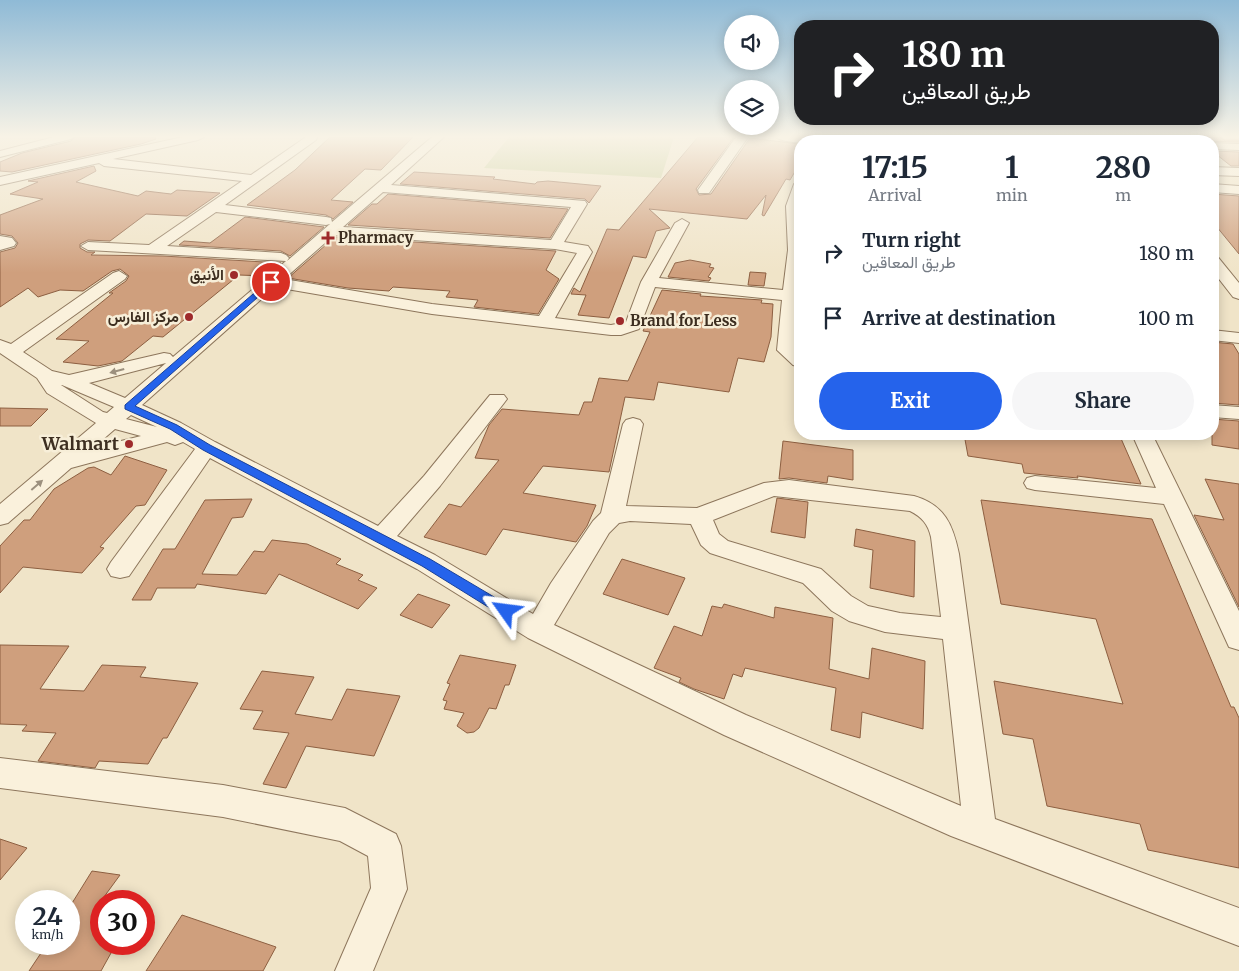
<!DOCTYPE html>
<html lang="en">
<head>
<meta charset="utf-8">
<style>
  :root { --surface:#fff; --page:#f6f6f7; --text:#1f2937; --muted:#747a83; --accent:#2563eb }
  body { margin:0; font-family:Merriweather,Vazirmatn,serif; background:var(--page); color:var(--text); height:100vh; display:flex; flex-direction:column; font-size:19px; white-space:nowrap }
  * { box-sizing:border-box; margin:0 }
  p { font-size:16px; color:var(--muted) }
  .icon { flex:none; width:28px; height:28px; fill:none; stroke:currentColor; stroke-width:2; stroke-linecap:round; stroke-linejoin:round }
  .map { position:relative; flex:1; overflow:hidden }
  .details { position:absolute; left:794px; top:135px; width:425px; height:305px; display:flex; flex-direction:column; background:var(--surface); border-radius:20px; box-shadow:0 2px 12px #0003 }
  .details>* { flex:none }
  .top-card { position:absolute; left:794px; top:20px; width:425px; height:105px; border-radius:20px; box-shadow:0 2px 12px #0003; background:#202124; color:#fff; overflow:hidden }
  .buttons { position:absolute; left:724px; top:15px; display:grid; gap:10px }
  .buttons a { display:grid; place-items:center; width:55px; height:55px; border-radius:50%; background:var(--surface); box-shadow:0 2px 12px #0003; font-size:25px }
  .speed { position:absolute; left:15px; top:890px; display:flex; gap:10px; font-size:25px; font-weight:700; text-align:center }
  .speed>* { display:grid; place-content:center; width:65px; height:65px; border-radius:50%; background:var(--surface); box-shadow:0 2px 12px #0003; line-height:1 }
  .speed small { font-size:12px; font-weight:400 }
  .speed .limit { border:8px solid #d22; background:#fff; color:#111 }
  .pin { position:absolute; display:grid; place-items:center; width:42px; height:42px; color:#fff; margin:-21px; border:2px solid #fff; border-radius:50%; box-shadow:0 1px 5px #0007 }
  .me { position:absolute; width:55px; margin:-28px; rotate:301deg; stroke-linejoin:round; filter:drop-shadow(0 0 4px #0008) }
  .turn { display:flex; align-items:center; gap:18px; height:105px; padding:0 25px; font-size:22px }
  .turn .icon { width:65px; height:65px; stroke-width:2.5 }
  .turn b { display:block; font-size:35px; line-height:42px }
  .eta { display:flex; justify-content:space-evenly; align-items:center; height:85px; text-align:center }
  .eta b { font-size:30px; font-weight:700; line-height:35px }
  .cta { display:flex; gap:10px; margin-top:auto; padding:10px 25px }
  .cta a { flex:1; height:58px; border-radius:30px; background:var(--accent); color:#fff; font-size:20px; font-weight:700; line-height:58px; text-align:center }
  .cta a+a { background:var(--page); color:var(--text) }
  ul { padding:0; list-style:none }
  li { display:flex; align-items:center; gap:15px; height:65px; padding:0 25px }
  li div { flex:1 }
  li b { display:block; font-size:19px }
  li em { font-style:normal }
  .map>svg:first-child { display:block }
  .green { fill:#c9cf9b }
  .building { fill:#cf9f7d; stroke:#8d5f41 }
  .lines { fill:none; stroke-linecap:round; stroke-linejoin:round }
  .minor-casing { stroke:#8d765c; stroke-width:2 }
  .minor { fill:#faf1dc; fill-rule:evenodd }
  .oneway { fill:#9c907e }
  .route { fill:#2563eb; stroke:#184099 }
  .poi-dot { fill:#9e2a2b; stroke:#f7eed8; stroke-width:2 }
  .labels { text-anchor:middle; stroke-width:5; stroke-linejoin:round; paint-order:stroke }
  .far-poi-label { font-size:15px; font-weight:bold; fill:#3d2e20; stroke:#f7eed8; text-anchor:start }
  .poi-label { font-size:18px; font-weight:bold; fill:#3d2e20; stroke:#f7eed8; text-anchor:end }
</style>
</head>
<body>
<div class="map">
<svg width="1239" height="971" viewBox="0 0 1239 971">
  <rect width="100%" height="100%" fill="#f0e4c8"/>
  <path class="green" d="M509,137H674L661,178L484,168Z"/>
  <g class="building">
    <path d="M75,137H155L156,139L141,144L12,172L0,171V162L22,153L71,141Z"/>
    <path d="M330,137H413L381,170L365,169L331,200L353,202L333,219L326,215L247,205L295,170Z"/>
    <path d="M698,137H734L696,189L699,195L711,194L750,138L800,144V163L790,180L786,179L764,216L762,215L766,195L747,219L649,209L670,228L656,231L646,258L633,256L609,318L578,315L586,295L571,294L574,288L580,292L607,229L619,230Z"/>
    <path d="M1192,137H1220L1224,140H1239V142L1198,141Z"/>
    <path d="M1212,151L1239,152V166H1231Z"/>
    <path d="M94,166L96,171L76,182L138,196L146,191L171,194L177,190L220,193L187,216L146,214L110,241L88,240L80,244V248L87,252H95L91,255L163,256L281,263L265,276L239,275L163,337L153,336L122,361L98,366L63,362L89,341L56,339L113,293H109L126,281L129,276L120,269L112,271L83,291L60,290L38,297L28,288L0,307V252L15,248L18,243L12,236L0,234V215L43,199L10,194L38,182L28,181Z"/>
    <path d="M414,172L495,177L493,179L535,184L537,182L548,181L601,186L589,203L585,199L400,184Z"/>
    <path d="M388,194L568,209L550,238L348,225L372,204H377Z"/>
    <path d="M1212,194L1239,196V254L1212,221Z"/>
    <path d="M245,217L324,227L290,256L281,251L179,245L184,241L210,243Z"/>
    <path d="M335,237L556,251L546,270L559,279L538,314L474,307L478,300L446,297L450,291L393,287L389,291L348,288L288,278Z"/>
    <path d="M690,260L711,264L709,267L714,268L708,277L711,278L709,281L668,277L675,263Z"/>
    <path d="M750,272L766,273L764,286L748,285Z"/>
    <path d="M662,290L701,294L700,296L762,300L761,303L773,304L771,337L764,362L738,358L729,392L658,382L654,400L625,397L609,472L543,466L523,493L596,505L587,526L576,542L503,529L486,555L424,537L449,504L461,507L499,460L475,458L489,425L502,409L579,415L584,402H592L599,378L628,381L650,332L643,331Z"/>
    <path d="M1212,342L1233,344L1239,354V405L1212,403Z"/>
    <path d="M0,408L48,409L31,426H0Z"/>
    <path d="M1212,419L1239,421V449L1212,445Z"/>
    <path d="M964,434H1013L1034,436V434H1119L1141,484L1077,476L1078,478L1024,473L1022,464L968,456Z"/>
    <path d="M783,441L853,450V480L828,476L827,483L789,478L779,479Z"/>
    <path d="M125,456L167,470L145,505L136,506L100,547L104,548L82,573L23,567L0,593V546L24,520H30L54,489L88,468L94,467L111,475Z"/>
    <path d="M1205,479L1239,484V607L1194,515L1224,520Z"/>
    <path d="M777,498L808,502L805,538L771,532Z"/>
    <path d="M252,499L243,517L232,518L202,574L237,575L254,551L264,552L272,540L307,544L341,559L336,564L363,575L358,580L377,588L358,609L279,574L266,594L197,584L195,588H157L151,600H132L163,549H175L205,500Z"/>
    <path d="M981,500L1152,519L1231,707H1234L1239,718V868L1148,850L1140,824L1047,806L1033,739L1003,734L994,681L1123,704L1096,619L1001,604Z"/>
    <path d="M856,529L915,541L914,597L870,588L873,550L854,546Z"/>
    <path d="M622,559L685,578L668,615L603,594Z"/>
    <path d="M418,594L450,605L432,628L400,615Z"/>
    <path d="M724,604L774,618L775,607L833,618L829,669L869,679L872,648L925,661L923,729L862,712L860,738L831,730L836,688L745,668L742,677L733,674L724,699L694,689L679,682L681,678L654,668L674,626L702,636L712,606L722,608Z"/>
    <path d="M0,645L69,646L40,689L84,691L102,665L146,667L140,677L198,683L167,738H163L148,764L99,761L95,768L38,761L56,733L22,731L27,725L0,724Z"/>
    <path d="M460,655L516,665L509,685H505L496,709L489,708L479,728L474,732L467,733L457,726L464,713L444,709L447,701L443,700L450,684L447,683Z"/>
    <path d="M262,671L314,677L295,714L332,720L347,689L400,696L374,756L306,746L286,788L263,784L289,733L253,729L263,711L240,709Z"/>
    <path d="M0,839L27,848L0,880Z"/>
    <path d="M92,871L120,875L101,901V944H116L101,971H29L47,944H69V908Z"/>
    <path d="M182,915L276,947L263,971H146Z"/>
  </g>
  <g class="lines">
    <g class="minor-casing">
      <g id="minor">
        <path d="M54,137H73L71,139L0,157V151Z"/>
        <path d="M183,137H204L198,140L113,159L251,175L306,137H317L316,140L225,205L326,217L331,218L332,222L432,137H444L391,185L585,201L587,204L564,242L588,246L592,252L555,318L611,325L626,322L641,282L675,223L682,219L689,223L659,278L783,290L788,250L786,206L794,184L800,180V302L795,348L800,352V367L793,365L777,350L782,300L655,287L639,329L621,335H611L432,314L275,287L142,405L181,423L215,442L378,526L424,476L490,395H504L507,399L504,403L440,486L397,536L435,555L533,614L551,583L593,521L601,513L623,424L626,420L633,418L640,420L643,424L626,506L697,508L764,483L789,480L914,496C945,505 953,525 959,554L995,819L1239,908V946L951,836L724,735L528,638L417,569L210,458L129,576L120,578L111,576L107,569L111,562L195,449L183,442L175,445L167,442L71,468L8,523L0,525V504L96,423L47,393L37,378L0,353V340L11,344L113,273L119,271L127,276L125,279L23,352L52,371L69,375L164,353L170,354L173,357L286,261L88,250L81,246L88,242L149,245L242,181L104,166L99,163L0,185V177ZM383,192L571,207L551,240L343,227ZM216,212L326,225L330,224L287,261L289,258L286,255L281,253L167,246ZM334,235L555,249L577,253L539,316L432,304L284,279ZM166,363L125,398L89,383ZM61,385H62L114,407L107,413L103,412ZM131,415L157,427L126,419ZM115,429L141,436L93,448ZM774,496L910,511C922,517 928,524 931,537L941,617L900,613L868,606L851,596L821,569L728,541L719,534L713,520ZM630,521L691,524L701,545L710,553L803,583L832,611L849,621L885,632L943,639L961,806L746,715L554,625L609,533L619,523Z"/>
        <path d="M736,137H748L709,193H699L698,190Z"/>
        <path d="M776,137H837L848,141C832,142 786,146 776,137Z"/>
        <path d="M979,137H993L998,141H984Z"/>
        <path d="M1115,138L1121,141H1102L1104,139Z"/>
        <path d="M1212,143L1239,144V150L1212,149Z"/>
        <path d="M1212,167L1239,168V176L1212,175Z"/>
        <path d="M1212,184L1239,186V194L1212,192Z"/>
        <path d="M0,236L12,238L16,243L14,246L0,250Z"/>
        <path d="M1212,255L1217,256L1239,283V299L1233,297L1212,270Z"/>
        <path d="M1212,330L1239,333V343L1212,340Z"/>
        <path d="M1212,405L1239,407V419L1212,417Z"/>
        <path d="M1132,434H1152L1239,611V650L1229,647L1164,504L1035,490L1027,488L1024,483L1027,478L1035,476L1156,488Z"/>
        <path d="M0,758L223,785L345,808L396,834L401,846L407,889L373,971H335L371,888L368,856L340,841L223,817L0,788Z"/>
      </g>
    </g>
    <use href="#minor" class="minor"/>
  </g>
  <defs><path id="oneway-solid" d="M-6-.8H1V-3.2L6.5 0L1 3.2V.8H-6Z" transform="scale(1.25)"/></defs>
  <g class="oneway">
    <use href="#oneway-solid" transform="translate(117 371) rotate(165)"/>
    <use href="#oneway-solid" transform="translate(37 485) rotate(-41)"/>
  </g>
  <linearGradient id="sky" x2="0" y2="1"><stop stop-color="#8fbad6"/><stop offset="0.5" stop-color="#f8f3e6"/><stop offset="1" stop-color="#f8f3e6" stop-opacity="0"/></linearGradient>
  <rect width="1239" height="273" fill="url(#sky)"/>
  <path class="route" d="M268,281L275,282L135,406L177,425L210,445L430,559L511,607L513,611L511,615H501L422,566L203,450L170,429L125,409V405Z"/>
  <g class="poi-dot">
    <path d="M325.5 230.5h5v5h5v5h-5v5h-5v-5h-5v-5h5z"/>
    <circle cx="234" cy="275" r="5"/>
    <circle cx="189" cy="317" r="5"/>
    <circle cx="620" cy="321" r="5"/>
    <circle cx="129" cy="444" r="5"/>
  </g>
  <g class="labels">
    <g class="far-poi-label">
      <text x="338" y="243">Pharmacy</text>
      <text x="224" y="280" text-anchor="end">الأنيق</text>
      <text x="179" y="322" text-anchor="end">مركز الفارس</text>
      <text x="630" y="326">Brand for Less</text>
    </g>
    <g class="poi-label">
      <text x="119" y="450">Walmart</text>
    </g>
  </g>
</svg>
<div class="buttons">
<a><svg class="icon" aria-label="sound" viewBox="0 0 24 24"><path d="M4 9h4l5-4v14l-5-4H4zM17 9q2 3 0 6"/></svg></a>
<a><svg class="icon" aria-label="layers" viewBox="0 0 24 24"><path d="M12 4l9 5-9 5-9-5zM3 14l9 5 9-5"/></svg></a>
</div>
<div class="speed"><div>24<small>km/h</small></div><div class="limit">30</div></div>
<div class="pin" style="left:271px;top:282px;background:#d93025"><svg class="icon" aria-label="arrive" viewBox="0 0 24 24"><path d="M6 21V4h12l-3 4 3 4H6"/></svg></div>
<svg class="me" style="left:506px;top:611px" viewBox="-20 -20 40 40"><path d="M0-17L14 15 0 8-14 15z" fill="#2563eb" stroke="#fff" stroke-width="4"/></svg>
<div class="top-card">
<div class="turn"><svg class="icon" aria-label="right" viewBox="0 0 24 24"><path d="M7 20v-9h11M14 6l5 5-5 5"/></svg><div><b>180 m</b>طريق المعاقين</div></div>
</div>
<section class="details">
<div class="eta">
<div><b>17:15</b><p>Arrival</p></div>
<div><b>1</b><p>min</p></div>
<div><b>280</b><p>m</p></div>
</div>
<ul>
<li><svg class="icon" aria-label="right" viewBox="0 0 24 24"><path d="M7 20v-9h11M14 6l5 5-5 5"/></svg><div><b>Turn right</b><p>طريق المعاقين</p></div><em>180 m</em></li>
<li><svg class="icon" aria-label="arrive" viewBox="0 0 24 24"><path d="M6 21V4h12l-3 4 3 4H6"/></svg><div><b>Arrive at destination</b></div><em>100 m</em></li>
</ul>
<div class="cta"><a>Exit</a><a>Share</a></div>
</section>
</div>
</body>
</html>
